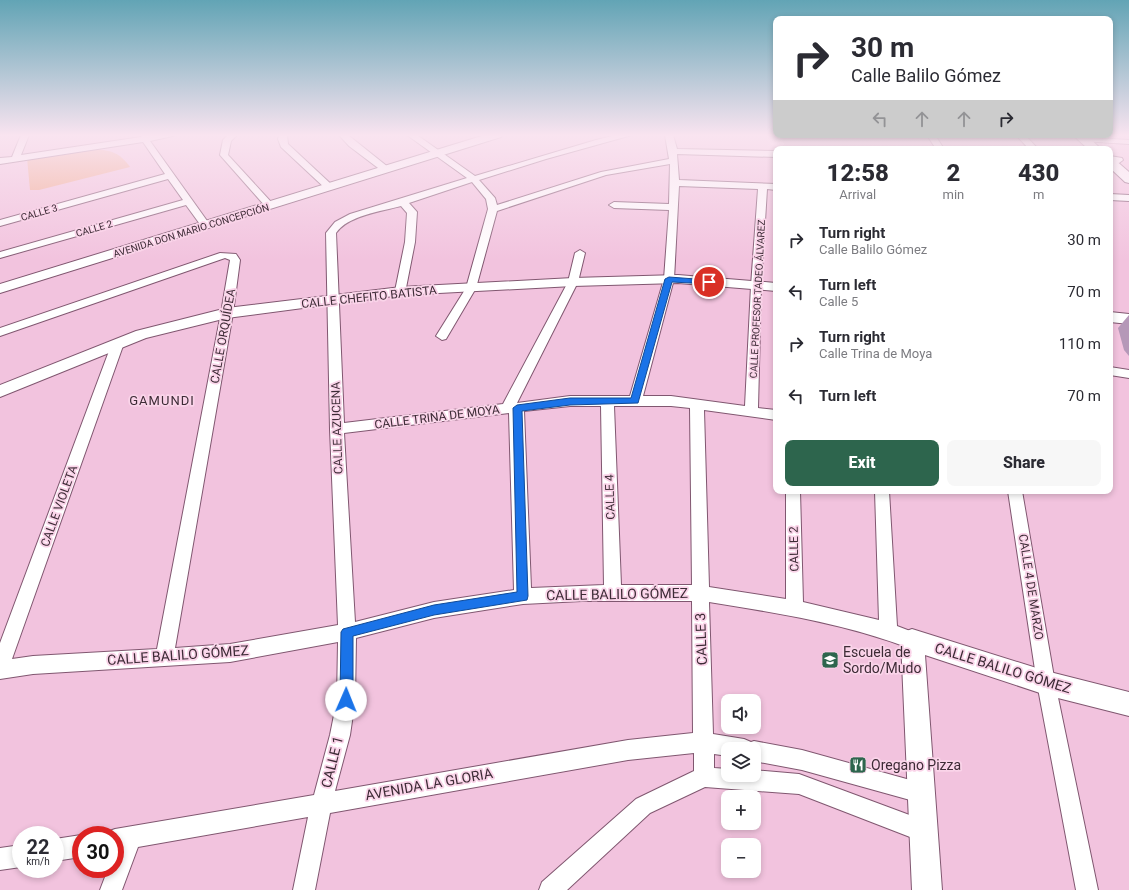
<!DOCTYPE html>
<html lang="en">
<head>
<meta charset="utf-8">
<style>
  :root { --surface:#fff; --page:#f7f7f7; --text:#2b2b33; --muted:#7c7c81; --accent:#2d654d }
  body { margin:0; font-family:Roboto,sans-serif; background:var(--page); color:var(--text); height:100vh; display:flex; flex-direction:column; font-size:15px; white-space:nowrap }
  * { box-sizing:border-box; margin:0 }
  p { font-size:13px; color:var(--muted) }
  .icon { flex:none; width:22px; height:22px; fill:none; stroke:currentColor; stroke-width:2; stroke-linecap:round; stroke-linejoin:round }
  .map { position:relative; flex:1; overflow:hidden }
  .drawer { position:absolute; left:773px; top:146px; width:340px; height:348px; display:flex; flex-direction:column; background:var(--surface); border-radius:8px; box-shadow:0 2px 6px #0003 }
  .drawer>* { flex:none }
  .guide { position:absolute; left:773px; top:16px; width:340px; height:122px; border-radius:8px; box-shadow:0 2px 6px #0003; background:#fff; color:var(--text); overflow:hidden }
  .fabs { position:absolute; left:721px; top:694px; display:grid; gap:8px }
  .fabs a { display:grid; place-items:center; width:40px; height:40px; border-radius:8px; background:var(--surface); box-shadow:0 2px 6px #0003; font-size:20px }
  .speed { position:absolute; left:12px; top:826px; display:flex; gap:8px; font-size:20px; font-weight:700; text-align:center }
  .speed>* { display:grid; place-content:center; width:52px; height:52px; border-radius:50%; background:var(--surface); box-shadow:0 2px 6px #0003; line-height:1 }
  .speed small { font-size:10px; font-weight:400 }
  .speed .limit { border:6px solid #d22; background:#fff; color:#111 }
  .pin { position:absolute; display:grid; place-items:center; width:34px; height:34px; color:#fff; margin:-17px; border:2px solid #fff; border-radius:50%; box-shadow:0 1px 4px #0007 }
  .me { position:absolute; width:44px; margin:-22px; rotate:1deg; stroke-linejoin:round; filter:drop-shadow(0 0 3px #0008) }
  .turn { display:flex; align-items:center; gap:14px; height:84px; padding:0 12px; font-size:18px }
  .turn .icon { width:52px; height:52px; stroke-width:2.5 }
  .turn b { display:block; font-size:28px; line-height:34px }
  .lanes { display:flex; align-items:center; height:38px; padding:0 12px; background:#0003; justify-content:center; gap:20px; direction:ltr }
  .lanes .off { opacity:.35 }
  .eta { display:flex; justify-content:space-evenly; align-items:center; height:68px; text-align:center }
  .eta b { font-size:24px; font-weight:800; line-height:28px }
  .primary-button { display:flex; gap:8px; margin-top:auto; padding:8px 12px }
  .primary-button a { flex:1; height:46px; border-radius:8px; background:var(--accent); color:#fff; font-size:16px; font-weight:800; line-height:46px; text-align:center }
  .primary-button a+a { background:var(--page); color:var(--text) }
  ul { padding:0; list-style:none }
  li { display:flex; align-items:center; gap:12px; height:52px; padding:0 12px }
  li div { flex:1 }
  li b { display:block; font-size:15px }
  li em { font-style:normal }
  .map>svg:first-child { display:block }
  .green { fill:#f1ab8f }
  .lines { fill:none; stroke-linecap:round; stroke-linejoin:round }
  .minor-casing { stroke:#805770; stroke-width:2 }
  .tertiary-casing { stroke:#805770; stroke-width:2 }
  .secondary-casing { stroke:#805770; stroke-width:2 }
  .minor { fill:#fff; fill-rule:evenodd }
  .tertiary { fill:#fff; fill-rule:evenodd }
  .secondary { fill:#fff; fill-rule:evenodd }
  .wall { fill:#b598b8 }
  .route { fill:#1a73e8; stroke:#114b97 }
  .labels { text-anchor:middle; stroke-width:3.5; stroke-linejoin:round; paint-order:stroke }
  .far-street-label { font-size:10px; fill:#3d2b36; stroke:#fad4e9 }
  .street-label { font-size:12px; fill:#3d2b36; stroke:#fad4e9 }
  .neighbourhood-label { font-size:13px; letter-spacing:1px; fill:#3d2b36; stroke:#fad4e9 }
  .near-street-label { font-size:14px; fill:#3d2b36; stroke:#fad4e9 }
  .near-poi-label { font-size:14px; fill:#3d2b36; stroke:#fad4e9; text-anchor:start }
</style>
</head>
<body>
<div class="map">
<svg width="1129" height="890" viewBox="0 0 1129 890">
  <rect width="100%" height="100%" fill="#f2c3de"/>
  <path class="green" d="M94,149C112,151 119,152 130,167L39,190H30L27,158Z"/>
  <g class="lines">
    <g class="minor-casing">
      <g id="minor">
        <path d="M21,135H29L21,155L141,137L142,135H177L150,141L210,225L205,228L202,227L186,205L0,258V252L183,200L168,179L0,226V220L165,174L143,142L0,164V158L12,157Z"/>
        <path d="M228,135H237L231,141L228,155L272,203V207H266L220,155L223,140Z"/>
        <path d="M279,135H287L288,144L332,185V189H326L281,147L278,139Z"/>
        <path d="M339,135H348L388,167V171H382L349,146Z"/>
        <path d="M407,135H417L475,176L596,140L616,135H632L546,159L479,180L495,198L497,205L601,172L669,159L665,135H673L677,149L776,151V157L677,154L679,180L776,184V190L767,189L761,286L758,408L776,410V420L704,410L709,587L786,599V491H800L803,602L879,620L875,491H889L897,626L918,634L921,640L918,646L912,649C847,624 778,613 709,602L713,734L744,739L751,742L754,741L802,750L921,783L928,786L931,793L928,800L921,803L802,770L754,761V749H728V756L714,754V768L728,769V775H754V770L799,774L931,823L934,831L931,839L923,842L799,794L705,787L650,813L567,890H539L542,882L636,799L694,771V753L628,760L330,813L315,890H293L308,817L138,847L122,890H100L108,869H115V835H106L107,832L115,829L314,795L330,735L337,700L338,642L230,662L33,674L0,679V643L112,343L118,339L124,343L12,659L33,656L157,649L221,313L230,260L225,258L0,336V328L220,253L236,254L240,260L233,313L175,648L230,644L338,625L330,429L326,233L335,222L350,214L467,178ZM670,164L669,204L614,202L609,205L614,208L669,210L664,279L630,396H570L517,403L578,282L585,253L580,250L575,253L568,282L503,404L344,423L336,233C347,216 382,211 401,206L407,213L405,242L395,291L401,294L405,293L415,242L417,212L409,203L472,182L486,199L488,209L466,288L436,336L442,340L446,339L476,288L497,211L606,175ZM679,186L758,189L751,286L745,406L671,396H643L674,279ZM570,406H601L604,585L531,588L524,411ZM614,406H671L690,408L692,585H621ZM509,413L514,590L434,602L355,622L344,433ZM582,601H692L693,733L628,740L335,791L350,735L355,700L356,638L434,618L523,604Z"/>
        <path d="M927,135H935L944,149H936Z"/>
        <path d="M1016,135H1025L1038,149H1029Z"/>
        <path d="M1079,137L1129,140V144L1082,141L1078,139Z"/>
        <path d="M1110,156L1122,158L1123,160L1119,163L1110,162Z"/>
        <path d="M1110,194L1129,195V201L1110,200Z"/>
        <path d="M1110,367L1129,370V378L1110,375Z"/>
        <path d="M1008,491H1022L1055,683L1098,890H1076L1037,683Z"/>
        <path d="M81,835V857L55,861V839Z"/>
        <path d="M21,845V867L0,870V848Z"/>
      </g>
    </g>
    <g class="tertiary-casing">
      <g id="tertiary">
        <path d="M485,135H502L501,137L0,293V284Z"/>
        <path d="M678,275L776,283V291L678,283L573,286L401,295L227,318L146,338L0,397V385L136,331L227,308L401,287L573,278Z"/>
        <path d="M1110,312L1129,314V324L1110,322Z"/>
        <path d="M912,629L1046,671L1129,692V716L1046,695L925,655L942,890H912L901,640L904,632Z"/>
      </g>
    </g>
    <g class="secondary-casing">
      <g id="secondary">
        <path d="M1073,135H1086L1101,149H1088Z"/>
        <path d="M1110,158L1114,159L1129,172V183L1125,182L1110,168Z"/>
      </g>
    </g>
    <use href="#minor" class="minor"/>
    <use href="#tertiary" class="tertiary"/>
    <use href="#secondary" class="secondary"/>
  </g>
  <path class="wall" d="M1129,315V356L1124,350L1118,328Z"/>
  <linearGradient id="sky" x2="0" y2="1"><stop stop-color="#62a4b5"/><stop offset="0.52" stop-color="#f9e4f0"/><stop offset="1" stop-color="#f9e4f0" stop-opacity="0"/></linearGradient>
  <rect width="1129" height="260" fill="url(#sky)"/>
  <path class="route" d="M669,277L709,280L712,282L709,284L672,282L638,403L570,405L522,411L528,596L527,600L434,615L353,636V700L351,704L346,706L342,704L340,700L341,632L343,629L434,605L517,592L513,408L517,405L570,398H631L665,279Z"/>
  <defs>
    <g id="school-square" transform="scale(0.9)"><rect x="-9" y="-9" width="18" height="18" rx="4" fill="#2d654d" stroke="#fad4e9"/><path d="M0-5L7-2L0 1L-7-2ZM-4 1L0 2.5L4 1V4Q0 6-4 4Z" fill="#fff"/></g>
    <g id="restaurant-square" transform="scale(0.9)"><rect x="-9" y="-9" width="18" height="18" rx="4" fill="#2d654d" stroke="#fad4e9"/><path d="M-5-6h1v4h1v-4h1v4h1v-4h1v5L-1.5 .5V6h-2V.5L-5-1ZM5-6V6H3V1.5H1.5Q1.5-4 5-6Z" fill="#fff"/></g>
  </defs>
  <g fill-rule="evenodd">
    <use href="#school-square" x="830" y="660"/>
    <use href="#restaurant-square" x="858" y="765"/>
  </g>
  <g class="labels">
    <g class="far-street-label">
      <text transform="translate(39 212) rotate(-16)" y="4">CALLE 3</text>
      <text transform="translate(94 228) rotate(-16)" y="4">CALLE 2</text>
      <text transform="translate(191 230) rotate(-17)" y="4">AVENIDA DON MARIO CONCEPCIÓN</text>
      <text transform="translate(757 299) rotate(-87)" y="4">CALLE PROFESOR TADEO ÁLVAREZ</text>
    </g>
    <g class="street-label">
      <text transform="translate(369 297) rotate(-6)" y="4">CALLE CHEFITO BATISTA</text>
      <text transform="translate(223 336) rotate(-80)" y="4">CALLE ORQUÍDEA</text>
      <text transform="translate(437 417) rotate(-7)" y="4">CALLE TRINA DE MOYA</text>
      <text transform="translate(337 428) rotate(-92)" y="4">CALLE AZUCENA</text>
      <text transform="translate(610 497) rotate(-92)" y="4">CALLE 4</text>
      <text transform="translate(59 506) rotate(-70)" y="4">CALLE VIOLETA</text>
      <text transform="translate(794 549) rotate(-91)" y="4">CALLE 2</text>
      <text transform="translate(1031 587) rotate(81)" y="4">CALLE 4 DE MARZO</text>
    </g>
    <g class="neighbourhood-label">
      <text x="162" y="405">GAMUNDI</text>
    </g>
    <g class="near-street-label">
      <text transform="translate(617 594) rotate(-1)" y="5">CALLE BALILO GÓMEZ</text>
      <text transform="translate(701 639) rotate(-92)" y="5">CALLE 3</text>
      <text transform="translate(178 655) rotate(-4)" y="5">CALLE BALILO GÓMEZ</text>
      <text transform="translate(1003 668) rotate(17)" y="5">CALLE BALILO GÓMEZ</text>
      <text transform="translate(332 762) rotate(-76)" y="5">CALLE 1</text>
      <text transform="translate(429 784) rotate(-10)" y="5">AVENIDA LA GLORIA</text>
    </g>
    <g class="near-poi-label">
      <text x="843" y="657">Escuela de<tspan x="843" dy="16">Sordo/Mudo</tspan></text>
      <text x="871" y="770">Oregano Pizza</text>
    </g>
  </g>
</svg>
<div class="fabs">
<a><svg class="icon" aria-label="sound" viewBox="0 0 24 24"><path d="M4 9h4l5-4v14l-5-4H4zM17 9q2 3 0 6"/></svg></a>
<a><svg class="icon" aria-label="layers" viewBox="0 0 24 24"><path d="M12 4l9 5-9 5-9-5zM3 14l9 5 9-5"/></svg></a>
<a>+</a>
<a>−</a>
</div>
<div class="speed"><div>22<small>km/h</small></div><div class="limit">30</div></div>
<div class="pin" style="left:709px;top:282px;background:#d93025"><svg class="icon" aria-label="arrive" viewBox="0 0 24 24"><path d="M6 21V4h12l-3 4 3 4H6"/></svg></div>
<svg class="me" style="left:346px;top:700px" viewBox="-20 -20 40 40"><circle r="19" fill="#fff"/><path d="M0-13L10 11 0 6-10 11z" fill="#1a73e8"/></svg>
<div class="guide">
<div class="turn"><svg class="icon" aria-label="right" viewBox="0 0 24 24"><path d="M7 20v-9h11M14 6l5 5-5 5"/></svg><div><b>30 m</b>Calle Balilo Gómez</div></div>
<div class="lanes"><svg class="icon off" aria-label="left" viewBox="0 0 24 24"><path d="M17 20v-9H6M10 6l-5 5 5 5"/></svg><svg class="icon off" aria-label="ahead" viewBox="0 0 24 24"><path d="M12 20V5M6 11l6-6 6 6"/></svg><svg class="icon off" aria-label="ahead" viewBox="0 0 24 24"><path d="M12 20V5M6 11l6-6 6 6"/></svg><svg class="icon" aria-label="right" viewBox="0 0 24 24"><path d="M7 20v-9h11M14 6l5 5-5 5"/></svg></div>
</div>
<section class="drawer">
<div class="eta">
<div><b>12:58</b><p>Arrival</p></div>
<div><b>2</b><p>min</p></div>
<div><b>430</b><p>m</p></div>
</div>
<ul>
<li><svg class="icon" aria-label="right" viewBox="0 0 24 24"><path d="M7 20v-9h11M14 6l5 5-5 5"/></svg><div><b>Turn right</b><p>Calle Balilo Gómez</p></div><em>30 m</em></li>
<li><svg class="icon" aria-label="left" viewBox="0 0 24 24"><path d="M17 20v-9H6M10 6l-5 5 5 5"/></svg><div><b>Turn left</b><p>Calle 5</p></div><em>70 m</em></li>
<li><svg class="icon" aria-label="right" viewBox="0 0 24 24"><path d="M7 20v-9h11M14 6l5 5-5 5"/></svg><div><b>Turn right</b><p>Calle Trina de Moya</p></div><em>110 m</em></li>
<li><svg class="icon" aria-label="left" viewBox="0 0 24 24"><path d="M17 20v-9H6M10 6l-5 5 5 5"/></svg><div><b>Turn left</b></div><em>70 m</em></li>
</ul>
<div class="primary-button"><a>Exit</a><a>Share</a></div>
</section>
</div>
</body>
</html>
